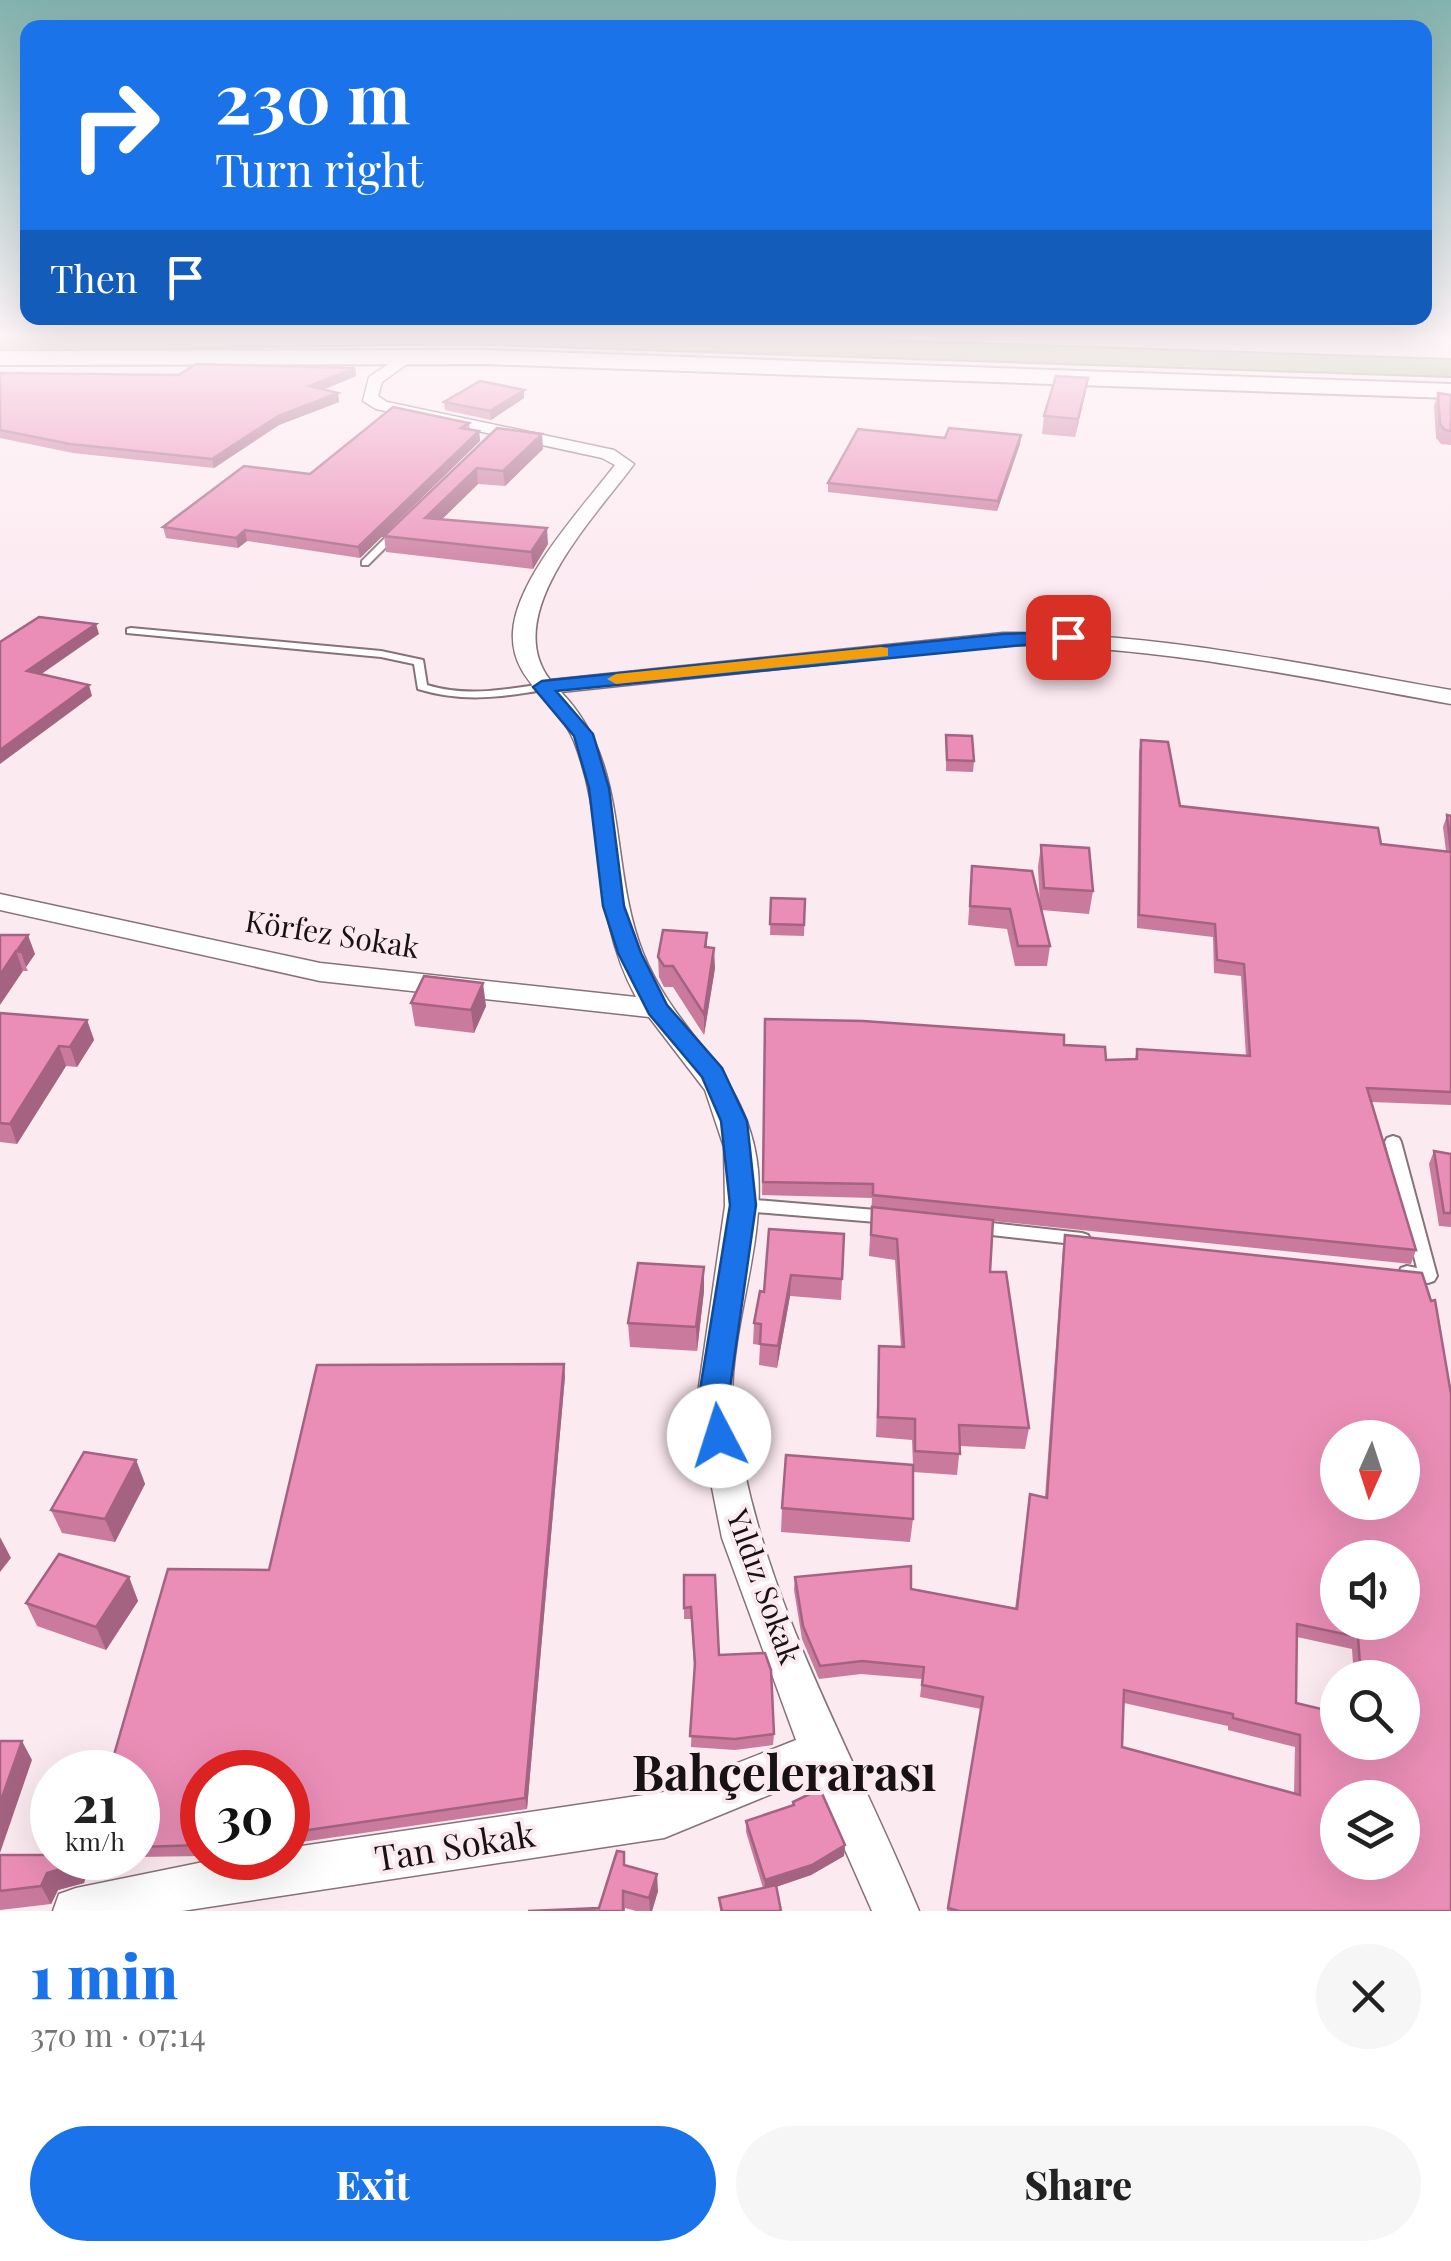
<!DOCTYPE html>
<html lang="en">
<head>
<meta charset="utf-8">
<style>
  :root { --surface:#fff; --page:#f6f6f6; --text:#222; --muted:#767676; --accent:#1a73e8 }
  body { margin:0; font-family:"Playfair Display",serif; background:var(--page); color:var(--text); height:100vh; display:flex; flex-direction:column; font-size:38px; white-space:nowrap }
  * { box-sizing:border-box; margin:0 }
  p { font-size:32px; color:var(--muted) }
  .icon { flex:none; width:55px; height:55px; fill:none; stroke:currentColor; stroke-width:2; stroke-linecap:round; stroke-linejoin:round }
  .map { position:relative; height:1911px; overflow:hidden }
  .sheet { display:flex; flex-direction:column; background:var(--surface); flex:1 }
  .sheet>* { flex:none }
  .guide { position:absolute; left:20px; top:20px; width:1412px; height:305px; border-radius:20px; box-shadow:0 10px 40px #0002; background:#1a73e8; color:#fff; overflow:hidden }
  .needle { width:65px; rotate:183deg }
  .tools { position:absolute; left:1320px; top:1420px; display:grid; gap:20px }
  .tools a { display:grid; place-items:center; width:100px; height:100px; border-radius:50%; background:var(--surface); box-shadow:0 10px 40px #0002; font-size:50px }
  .speed { position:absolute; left:30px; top:1750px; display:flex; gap:20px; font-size:50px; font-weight:700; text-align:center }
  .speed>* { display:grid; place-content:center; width:130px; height:130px; border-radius:50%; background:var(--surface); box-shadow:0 10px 40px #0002; line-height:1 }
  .speed small { font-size:25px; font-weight:400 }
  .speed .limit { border:15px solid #d22; background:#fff; color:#111 }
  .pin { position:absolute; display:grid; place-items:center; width:85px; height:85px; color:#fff; margin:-42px; border-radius:20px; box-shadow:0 5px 15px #0006 }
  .me { position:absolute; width:110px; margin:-55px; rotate:355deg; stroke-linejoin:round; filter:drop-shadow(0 0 8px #0008) }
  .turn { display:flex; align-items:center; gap:35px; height:210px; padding:0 30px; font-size:45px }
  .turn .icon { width:130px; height:130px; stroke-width:2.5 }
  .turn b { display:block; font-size:70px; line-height:85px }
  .then { display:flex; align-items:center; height:95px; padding:0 30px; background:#0003; gap:20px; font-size:38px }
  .round { display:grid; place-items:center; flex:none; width:105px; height:105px; border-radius:52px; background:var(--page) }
  .head { display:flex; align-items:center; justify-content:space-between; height:170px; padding:0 30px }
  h1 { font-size:60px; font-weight:800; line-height:75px; color:var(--accent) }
  .button { display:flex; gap:20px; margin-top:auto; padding:20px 30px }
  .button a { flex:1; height:115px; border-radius:60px; background:var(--accent); color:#fff; font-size:40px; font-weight:800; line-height:115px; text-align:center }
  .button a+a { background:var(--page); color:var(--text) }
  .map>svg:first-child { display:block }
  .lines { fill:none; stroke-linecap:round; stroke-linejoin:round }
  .lane-casing { stroke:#87727a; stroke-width:4 }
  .street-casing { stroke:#87727a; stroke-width:3 }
  .secondary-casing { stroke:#87727a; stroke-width:4 }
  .highway-casing { stroke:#617147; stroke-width:4 }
  .lane { fill:#fff; fill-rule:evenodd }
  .street { fill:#fff; fill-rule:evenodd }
  .secondary { fill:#fff; fill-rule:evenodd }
  .highway { fill:#88a462; fill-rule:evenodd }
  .wall { fill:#ca7a9d; fill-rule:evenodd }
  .shaded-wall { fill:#a46380 }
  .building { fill:#eb8eb7; stroke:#a46380; stroke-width:2.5; fill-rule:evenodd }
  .route { fill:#1a73e8; stroke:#114b97; stroke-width:2.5 }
  .slow { fill:#f59e0b }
  .labels { text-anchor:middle; stroke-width:8; stroke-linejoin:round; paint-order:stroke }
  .street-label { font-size:30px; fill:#191215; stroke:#fceaf1 }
  .near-street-label { font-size:35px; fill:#191215; stroke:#fceaf1 }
  .near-district-label { font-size:48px; font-weight:bold; fill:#191215; stroke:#fceaf1 }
</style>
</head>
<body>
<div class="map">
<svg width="1451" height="1911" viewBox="0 0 1451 1911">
  <rect width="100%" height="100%" fill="#fceaf1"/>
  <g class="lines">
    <g class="lane-casing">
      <g id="lane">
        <path d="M393,530L401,532L368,565H362V561Z"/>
        <path d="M131,628L381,651L423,660L427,685C466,697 503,690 542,684L548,687L542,690C499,698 460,702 418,689L414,664L381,657L127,633V629Z"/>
        <path d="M1393,1136L1399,1138L1401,1142L1437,1276L1434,1281L1428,1283L1401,1278L1399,1273L1401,1268L1407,1266L1417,1268L1385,1142L1387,1138Z"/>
        <path d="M743,1199L888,1211L894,1213L896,1217L894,1221L888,1223L743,1211L737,1209L735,1205L737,1201Z"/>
        <path d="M974,1221L1082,1233L1088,1235L1090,1239L1088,1243L1082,1245L974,1233L968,1231L966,1227L968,1223Z"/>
      </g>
    </g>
    <g class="street-casing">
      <path id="street" d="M405,353L418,356L382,382L378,396L387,402L614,450L634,464C596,516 499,614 550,680L1003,633C1155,632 1302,664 1451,690V704C1302,677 1155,645 1003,645L561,692C631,764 608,865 643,953C676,1036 749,1074 758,1170C764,1246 733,1320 732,1395C731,1419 739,1446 744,1469C777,1627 859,1764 919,1911H872L813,1777L664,1838L182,1911H53L59,1894L76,1888L223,1858H288V1848L664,1792L796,1740L722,1538L696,1407L725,1206L724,1147L705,1090L649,1017L320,981L0,910V894L320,963L636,997C589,911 608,826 574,741C557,699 510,682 513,632C516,578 583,507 615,465L602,458L376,409L363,401L369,377Z"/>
    </g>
    <g class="secondary-casing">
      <path id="secondary" d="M485,350L1451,384V398L485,364L0,365V351Z"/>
    </g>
    <g class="highway-casing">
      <path id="highway" d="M649,333L1451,360V376L465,343L0,350V334Z"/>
    </g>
    <use href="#lane" class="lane"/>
    <use href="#street" class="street"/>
    <use href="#secondary" class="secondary"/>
    <use href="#highway" class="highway"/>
  </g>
  <g class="wall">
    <path d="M355,368L356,376L323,390L338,393L339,402L279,425L214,468L73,453L0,438V373L179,375Z"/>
    <path d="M1088,378L1075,437L1042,434L1044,416Z"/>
    <path d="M1438,393L1451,395V445L1441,444L1436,438L1434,406Z"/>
    <path d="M524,398L491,420L445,410L444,402Z"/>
    <path d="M469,423L470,430L479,431L480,441L360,558L247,541L238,548L166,538L163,527L310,474Z"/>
    <path d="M497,428L543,449L505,486L478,484L442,519L548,544L533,569L386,552L384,536Z"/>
    <path d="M1021,435L1020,444L997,511L828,492V483L945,438Z"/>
    <path d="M946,735L974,761L973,772L946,771Z"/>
    <path d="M1141,740L1180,806L1381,844L1446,851L1443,827L1447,815L1451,816V1105L1371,1102L1416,1250L1411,1264L993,1221L990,1272L1029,1428L1025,1449L960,1446L957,1475L913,1472V1519L910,1542L781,1532L782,1508L913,1465L912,1440L876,1437L879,1346L901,1347L895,1260L869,1256L872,1198L762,1195L765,1019L1064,1045L1106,1060L1135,1059L1137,1049L1246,1056L1241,976L1214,973L1213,937L1137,928L1139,752Z"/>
    <path d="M1041,845L1093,891L1089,914L1041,910L1050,946L1047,966H1015L1007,929L968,925L972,866L1040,907L1038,867Z"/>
    <path d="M771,898L805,899L804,936L770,935Z"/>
    <path d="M707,933V947L715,968L704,1035L673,987H664L659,977L658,957Z"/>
    <path d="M0,935L35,954L26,967L28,971H23Z"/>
    <path d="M411,1003L486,1006L474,1033L415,1026Z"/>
    <path d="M0,1013L87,1020L94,1040L77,1067L66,1066L17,1144L0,1142Z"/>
    <path d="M1434,1151L1451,1154V1227L1439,1226L1429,1164Z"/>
    <path d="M769,1229L842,1279L841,1300L790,1296L777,1368L759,1365L760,1345L753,1344L754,1323L764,1292Z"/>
    <path d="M1065,1235L1451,1394V1911H947L981,1709L920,1697L922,1679L861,1674L819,1679L802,1639L794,1590L795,1577L911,1589L1015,1609L1030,1494L1045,1497L1063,1248ZM1297,1637L1352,1649L1354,1678H1402V1742L1296,1703ZM1124,1703L1228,1726V1730L1295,1747L1294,1793L1122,1747Z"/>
    <path d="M704,1267V1291L697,1351L630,1347L628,1323Z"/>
    <path d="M565,1376L527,1809L288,1844V1772H202V1856L138,1857V1772L269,1570Z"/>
    <path d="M136,1460L145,1484L115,1542L62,1533L51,1510Z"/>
    <path d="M684,1575L719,1655L774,1734L773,1745L735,1750L691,1747L694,1667L691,1619H684Z"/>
    <path d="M129,1577L138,1601L106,1650L37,1626L26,1603Z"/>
    <path d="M793,1802L845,1845L844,1856L811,1875L776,1887L781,1911H720L719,1898L763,1888L746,1832V1821L792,1806Z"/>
    <path d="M624,1852L625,1865L658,1891L652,1911H636L625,1908V1911H528L599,1908Z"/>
    <path d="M0,1855L78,1858L87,1873L84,1883L58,1890L51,1904L0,1910Z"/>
  </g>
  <g class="shaded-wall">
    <path d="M355,368L356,376L310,395L309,386Z"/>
    <path d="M1088,378L1085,395L1075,437L1078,419Z"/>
    <path d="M524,390V398L491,420L490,411Z"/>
    <path d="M338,393L339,402L279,425L214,468L212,459L278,416Z"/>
    <path d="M479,431L480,441L360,558L358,547Z"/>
    <path d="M542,434L543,449L505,486L503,471Z"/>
    <path d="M1021,435L1020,444L997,511L998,501Z"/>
    <path d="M477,468L478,484L427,534L425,518Z"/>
    <path d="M547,528L548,544L533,569L531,552Z"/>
    <path d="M245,530L247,541L238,548L236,538Z"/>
    <path d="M96,624L99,634L30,682L27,671Z"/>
    <path d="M89,685L92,696L0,764V750Z"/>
    <path d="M28,935L35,954L26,967L21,952L18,949Z"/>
    <path d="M714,948L715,968L704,1035V1014Z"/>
    <path d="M16,951L23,971L0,1005V975Z"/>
    <path d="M483,983L486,1006L474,1033L471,1010Z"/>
    <path d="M87,1020L94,1040L77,1067L70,1047Z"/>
    <path d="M59,1046L66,1066L17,1144L10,1124Z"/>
    <path d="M704,1267V1291L697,1351L696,1327Z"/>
    <path d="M791,1275L790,1296L777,1368L778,1346Z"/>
    <path d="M564,1364L565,1376L527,1809L525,1798Z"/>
    <path d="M136,1460L145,1484L115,1542L105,1519Z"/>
    <path d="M0,1537L11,1558L0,1572Z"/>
    <path d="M129,1577L138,1601L106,1650L96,1627Z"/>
    <path d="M22,1741L32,1760L0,1853V1803Z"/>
    <path d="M845,1845L844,1856L811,1875L764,1891L765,1880Z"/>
    <path d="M76,1858H78L87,1873L84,1883L58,1890L51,1904L41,1886L47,1873Z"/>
    <path d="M657,1874L658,1891L652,1911H650L649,1898Z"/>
  </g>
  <g class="building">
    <path d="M196,364L355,368L309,386L338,393L278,416L212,459L70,444L0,430V373L179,375Z"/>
    <path d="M1056,376L1088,378L1078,419L1044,416Z"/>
    <path d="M480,381L524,390L490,411L444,402Z"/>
    <path d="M1438,393L1451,395V431L1445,430L1440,424Z"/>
    <path d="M393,407L469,423L461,428L479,431L358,547L245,530L236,538L163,527L244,466L310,474Z"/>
    <path d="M497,428L542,434L503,471L477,468L425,518L547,528L531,552L384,536Z"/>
    <path d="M949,428L1021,435L998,501L828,483L858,429L945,438Z"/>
    <path d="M39,617L96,624L27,671L89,685L0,750V642Z"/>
    <path d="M946,735L972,736L974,761L947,760Z"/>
    <path d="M1141,740L1168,742L1180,806L1378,828L1381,844L1451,852L1447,815L1451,816V1092L1367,1088L1416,1250L873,1195V1184L763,1182L765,1019L863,1021L1064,1035V1045L1105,1047L1106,1060L1137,1059V1049L1250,1056L1244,964L1217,960L1215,924L1139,915Z"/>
    <path d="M1041,845L1089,848L1093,891L1044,888Z"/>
    <path d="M972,866L1032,871L1050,946H1018L1010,909L970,906Z"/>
    <path d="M771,898L805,899L804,925L770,924Z"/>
    <path d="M663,930L707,933L705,947L714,948L704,1014L673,966H664L658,957Z"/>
    <path d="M0,935H28L18,949L21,952L16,951L0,975Z"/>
    <path d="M424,976L483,983L471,1010L411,1003Z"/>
    <path d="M0,1013L87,1020L70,1047L59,1046L10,1124L0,1123Z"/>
    <path d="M1434,1151L1451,1154V1213H1444Z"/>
    <path d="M872,1207L993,1220L990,1272H1006L1029,1428L959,1425L960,1454L915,1451V1419L878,1417L879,1346L904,1347L897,1239L871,1235Z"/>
    <path d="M769,1229L844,1234L842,1279L791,1275L778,1346L760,1344L761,1324L754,1323L760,1291L764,1292Z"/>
    <path d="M1065,1235L1422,1273L1431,1301L1435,1300L1451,1394V1911H959L948,1908L983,1697L922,1685L924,1667L862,1661L820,1666L803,1626L795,1577L911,1566V1589L1017,1609L1030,1494L1047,1498ZM1338,1438H1402V1502H1338ZM1338,1558H1402V1622H1338ZM1297,1624L1358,1637L1361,1678H1402V1742H1338V1713L1296,1703ZM1124,1690L1233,1714V1718L1300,1735V1795L1122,1747ZM1338,1798H1402V1862H1338Z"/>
    <path d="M638,1263L704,1267L696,1327L628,1323Z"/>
    <path d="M564,1364L525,1798L288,1833V1772H202V1845L138,1847V1772H109L168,1569L269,1570L317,1365Z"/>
    <path d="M84,1452L136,1460L105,1519L51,1510Z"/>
    <path d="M786,1455L913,1465V1519L782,1508Z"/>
    <path d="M59,1554L129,1577L96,1627L26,1603Z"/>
    <path d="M684,1575H715L719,1655L765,1653L771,1670L774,1734L735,1739L690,1736L695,1663L691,1607L684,1608Z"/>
    <path d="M0,1741H22L0,1803Z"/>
    <path d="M820,1789L845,1845L812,1865L765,1880L746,1821L794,1805L793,1802Z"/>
    <path d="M617,1851L624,1852V1865L657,1874L649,1898L623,1891V1911H528L599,1908Z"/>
    <path d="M0,1855H52V1858H76L74,1865L47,1873L41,1886L0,1891Z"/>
    <path d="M776,1885L781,1911H722L719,1898Z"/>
  </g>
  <linearGradient id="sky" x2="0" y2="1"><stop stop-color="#83b2ae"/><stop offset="0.56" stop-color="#fef6f9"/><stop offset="1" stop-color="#fef6f9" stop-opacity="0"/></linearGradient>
  <rect width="1451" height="600" fill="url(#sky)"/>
  <path class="route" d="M1068,632L1074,633V640L556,691L593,734L609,788L624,906L641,953L667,1005L722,1068L747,1121L756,1205L728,1402L735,1436L730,1445L719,1449L708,1445L698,1402L730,1205L721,1121L702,1077L649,1014L618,953L603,906L589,788L574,736L533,687L542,681L1003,634Z"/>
  <path class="slow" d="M881,647L888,648V656L616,684L607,679L616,674Z"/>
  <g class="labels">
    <g class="street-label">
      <text transform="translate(332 935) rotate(9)" y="10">Körfez Sokak</text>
      <text transform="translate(763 1587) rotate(70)" y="10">Yıldız Sokak</text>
    </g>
    <g class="near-street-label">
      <text transform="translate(455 1847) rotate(-9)" y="12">Tan Sokak</text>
    </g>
    <g class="near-district-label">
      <text x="784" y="1791">Bahçelerarası</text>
    </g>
  </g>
</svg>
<div class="tools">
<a><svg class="needle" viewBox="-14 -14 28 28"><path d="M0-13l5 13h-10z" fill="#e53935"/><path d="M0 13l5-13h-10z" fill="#767676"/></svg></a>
<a><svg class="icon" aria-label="sound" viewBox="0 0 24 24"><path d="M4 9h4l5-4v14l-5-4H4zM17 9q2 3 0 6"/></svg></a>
<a><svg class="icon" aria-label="search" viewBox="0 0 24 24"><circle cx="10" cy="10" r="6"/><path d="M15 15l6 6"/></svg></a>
<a><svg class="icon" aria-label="layers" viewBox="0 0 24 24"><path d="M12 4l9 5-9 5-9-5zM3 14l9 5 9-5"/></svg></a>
</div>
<div class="speed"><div>21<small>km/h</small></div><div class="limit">30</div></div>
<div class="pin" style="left:1068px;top:637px;background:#d93025"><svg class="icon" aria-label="arrive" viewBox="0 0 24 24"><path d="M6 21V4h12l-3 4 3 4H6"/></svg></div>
<svg class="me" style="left:719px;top:1436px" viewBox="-20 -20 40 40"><circle r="19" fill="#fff"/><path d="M0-13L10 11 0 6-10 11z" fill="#1a73e8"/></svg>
<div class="guide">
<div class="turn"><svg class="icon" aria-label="right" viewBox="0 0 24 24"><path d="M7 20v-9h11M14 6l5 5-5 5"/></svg><div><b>230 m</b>Turn right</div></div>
<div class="then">Then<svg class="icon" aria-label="arrive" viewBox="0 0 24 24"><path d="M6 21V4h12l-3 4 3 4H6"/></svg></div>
</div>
</div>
<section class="sheet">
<div class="head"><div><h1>1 min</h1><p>370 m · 07:14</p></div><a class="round"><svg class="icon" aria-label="close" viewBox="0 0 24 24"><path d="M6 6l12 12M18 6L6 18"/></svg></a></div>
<div class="button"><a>Exit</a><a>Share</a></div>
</section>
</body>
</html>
